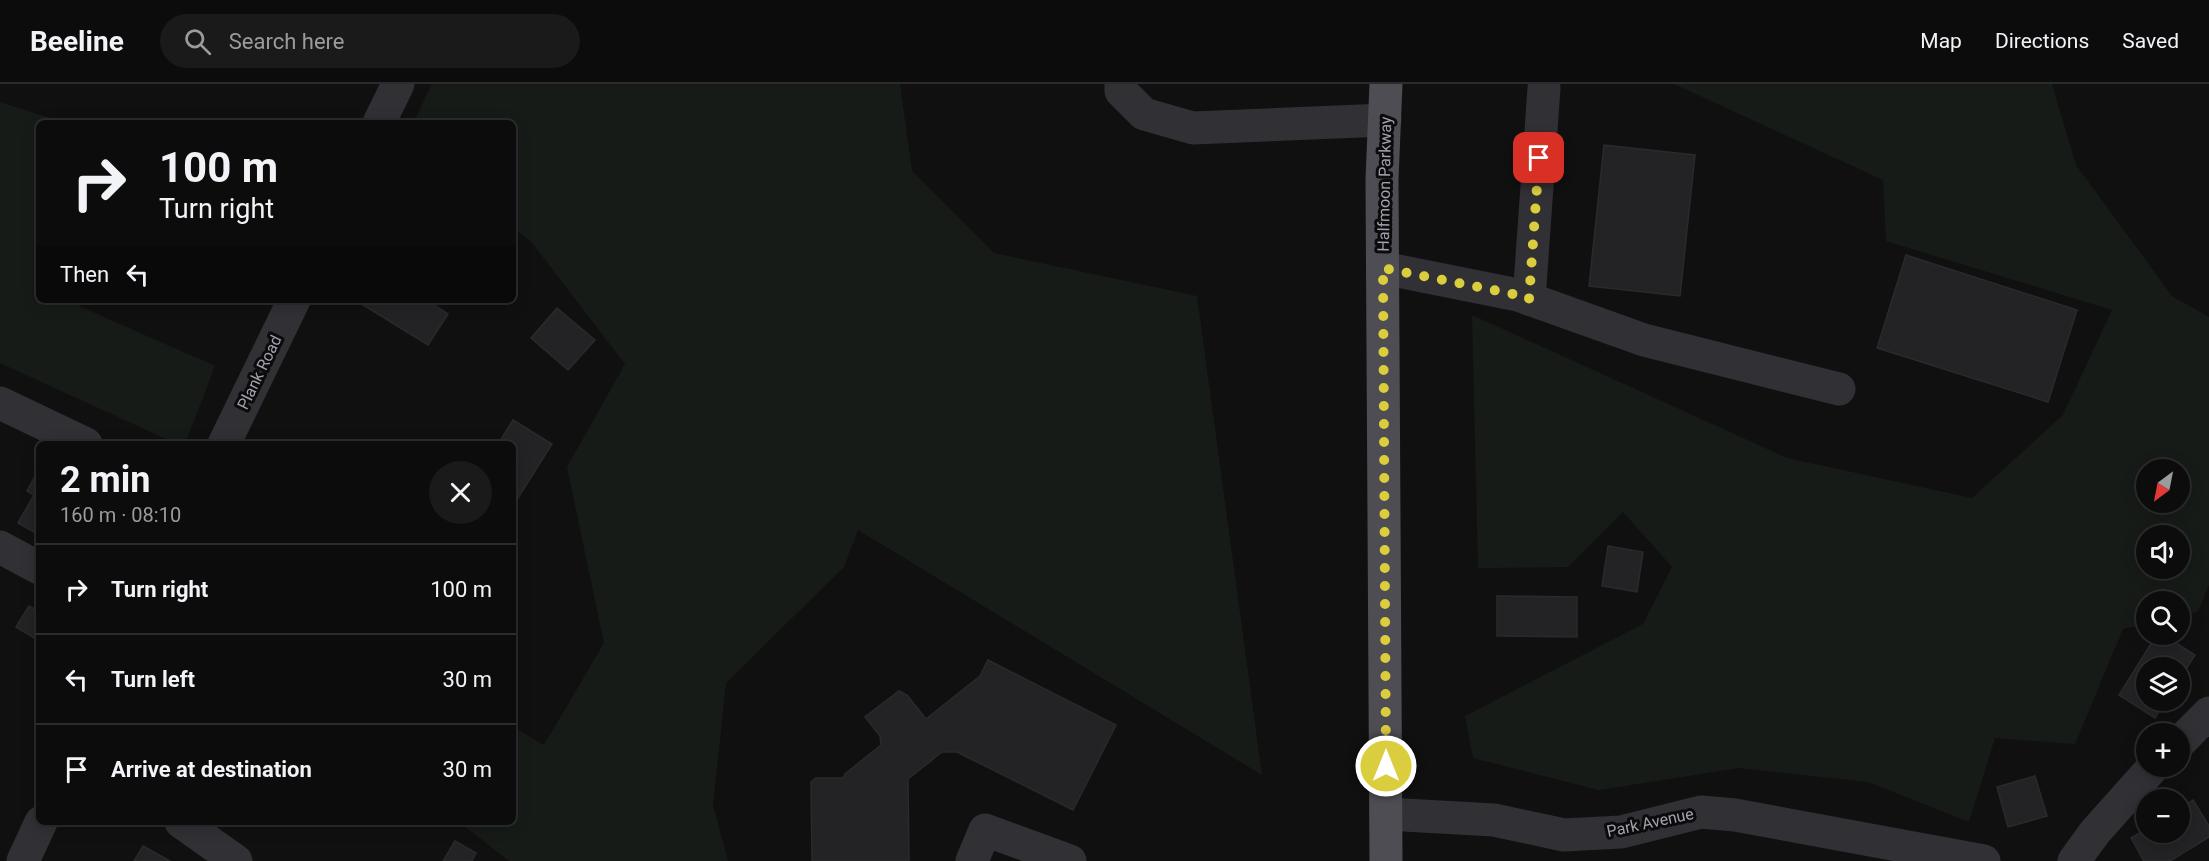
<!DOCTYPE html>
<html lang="en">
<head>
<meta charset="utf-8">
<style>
  :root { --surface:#0c0c0d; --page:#1a1a1b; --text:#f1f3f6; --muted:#9a9b9d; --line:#2c2c2e }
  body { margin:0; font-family:Roboto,sans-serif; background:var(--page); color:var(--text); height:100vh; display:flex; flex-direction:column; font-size:22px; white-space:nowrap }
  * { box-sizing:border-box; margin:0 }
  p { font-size:20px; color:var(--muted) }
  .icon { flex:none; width:33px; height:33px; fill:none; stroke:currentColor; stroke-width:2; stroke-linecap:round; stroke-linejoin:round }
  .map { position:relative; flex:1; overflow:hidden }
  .drawer { position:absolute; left:36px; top:357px; width:480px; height:384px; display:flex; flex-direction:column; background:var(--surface); border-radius:9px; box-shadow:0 3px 15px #0003,0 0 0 2px var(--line) }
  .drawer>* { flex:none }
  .guide { position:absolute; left:36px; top:36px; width:480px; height:183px; border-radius:9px; box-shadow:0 3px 15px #0003,0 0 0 2px var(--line); background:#0c0c0d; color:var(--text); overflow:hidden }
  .needle { width:39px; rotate:212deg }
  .buttons { position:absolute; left:2136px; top:375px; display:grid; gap:12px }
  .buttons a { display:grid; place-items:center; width:54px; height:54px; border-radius:50%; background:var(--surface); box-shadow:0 3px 15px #0003,0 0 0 2px var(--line); font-size:30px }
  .pin { position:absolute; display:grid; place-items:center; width:51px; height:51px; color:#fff; margin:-26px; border-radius:12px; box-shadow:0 3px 9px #0006 }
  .me { position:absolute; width:66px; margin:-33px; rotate:0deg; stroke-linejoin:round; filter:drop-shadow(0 0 4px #0008) }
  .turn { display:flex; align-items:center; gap:21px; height:126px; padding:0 24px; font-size:27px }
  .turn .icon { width:78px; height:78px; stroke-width:2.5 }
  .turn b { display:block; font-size:42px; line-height:51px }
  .then { display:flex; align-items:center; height:57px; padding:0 24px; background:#0003; gap:12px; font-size:22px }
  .round { display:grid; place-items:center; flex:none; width:63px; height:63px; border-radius:32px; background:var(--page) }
  .head { display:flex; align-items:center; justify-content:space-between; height:102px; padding:0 24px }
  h1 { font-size:36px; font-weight:700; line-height:45px }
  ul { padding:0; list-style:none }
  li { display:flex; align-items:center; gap:18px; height:90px; padding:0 24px; border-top:2px solid var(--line) }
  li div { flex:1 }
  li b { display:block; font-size:22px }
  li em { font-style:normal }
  header { display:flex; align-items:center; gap:36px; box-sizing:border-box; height:84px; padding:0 30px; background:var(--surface); border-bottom:2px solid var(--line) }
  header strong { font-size:28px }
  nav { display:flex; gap:33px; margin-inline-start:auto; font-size:21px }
  .search { width:420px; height:54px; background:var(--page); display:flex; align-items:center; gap:15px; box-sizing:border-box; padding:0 21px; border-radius:33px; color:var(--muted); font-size:22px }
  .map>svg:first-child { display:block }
  .green { fill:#161b18; fill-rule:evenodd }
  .building { fill:#232325; stroke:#2a2a2c; stroke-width:1.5 }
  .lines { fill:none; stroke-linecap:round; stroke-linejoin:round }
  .minor { stroke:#313135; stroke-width:33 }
  .major { stroke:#4e4d54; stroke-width:33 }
  .route { stroke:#dacd3e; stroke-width:10; stroke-dasharray:0 18 }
  .labels { text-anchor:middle; stroke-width:6; stroke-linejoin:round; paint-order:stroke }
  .street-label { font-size:16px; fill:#a2a3b0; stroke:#0b0b0c }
</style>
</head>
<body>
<header>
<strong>Beeline</strong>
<div class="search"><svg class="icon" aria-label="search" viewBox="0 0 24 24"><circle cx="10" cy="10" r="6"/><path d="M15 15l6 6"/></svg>Search here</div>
<nav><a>Map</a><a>Directions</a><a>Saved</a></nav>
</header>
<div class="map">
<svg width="2209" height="777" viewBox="0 0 2209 777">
  <rect width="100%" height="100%" fill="#101011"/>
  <g class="green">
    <path d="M432,0H900L912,87L994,169L1197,212L1262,691L858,446L844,483L726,599L713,721L728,777H509L459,738H513V643L544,661L604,559L567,383L625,280L533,160L513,143V39H413Z"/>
    <path d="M1674,0H2052L2076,81L2172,212L2209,233V501L2198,528L2180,532V518H2146V540L2123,545L2075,660L1995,654L1969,738L1868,698L1739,684L1599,706L1473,674L1465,632L1643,540L1672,483L1623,428L1568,483L1478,484L1472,231L1787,374L1972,414L2063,331L2112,226L1886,157L1883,96ZM2146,386H2180V418H2146ZM2146,452H2180V484H2146Z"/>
    <path d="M0,18L50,34L59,39H39V216H79V222L215,282L185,360H177L0,279Z"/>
  </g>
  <g class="building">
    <path d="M1604,61L1695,71L1680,212L1589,202Z"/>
    <path d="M1906,171L2077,226L2048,318L1877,264Z"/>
    <path d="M355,216H426L448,230L428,261Z"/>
    <path d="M557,224L595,256L568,286L531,254Z"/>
    <path d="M513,336L552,360L513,422V360H498Z"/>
    <path d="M39,385V451L18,439L34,411L27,407Z"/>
    <path d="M1608,462L1643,468L1637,508L1602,502Z"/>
    <path d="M1497,512L1577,513V553L1497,552Z"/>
    <path d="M29,522L39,528V557L16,543Z"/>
    <path d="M2157,550H2162L2195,571L2180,595V584H2146V616H2166L2155,634L2119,611Z"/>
    <path d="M988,576L1116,641L1073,726L957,668H942L908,695L909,777H812L811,698L816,694H843L845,690L881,661L880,652L865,633L899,607L907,611L926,635L980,592Z"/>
    <path d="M2035,692L2047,732L2008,743L1997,703Z"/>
    <path d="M2193,716L2209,742V753L2170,777H2144L2131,754L2146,745V748H2180V725Z"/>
    <path d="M455,757L476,769L472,777H443Z"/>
    <path d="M143,762L170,777H134Z"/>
  </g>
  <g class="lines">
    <g class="minor">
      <path d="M1121,0V7L1144,30L1193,44L1385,36"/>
      <path d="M379,39L398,0"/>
      <path d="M1383,184L1518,211L1644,256L1839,305"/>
      <path d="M1529,215L1544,4"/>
      <path d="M0,319L86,360"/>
      <path d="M224,360L294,216"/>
      <path d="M0,463L39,484"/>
      <path d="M2180,658L2209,629"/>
      <path d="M1386,730L1494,736L1564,751L1621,748L1701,728L1735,731L1984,777"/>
      <path d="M181,738L236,777"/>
      <path d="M23,777L41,738"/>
      <path d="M972,777L985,746L1070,777"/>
      <path d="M2074,777L2095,748L2154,682"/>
    </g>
    <path class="major" d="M1386,0L1382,95L1386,777"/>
  </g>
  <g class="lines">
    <path class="route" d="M1386,682L1383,184L1518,211L1529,215L1539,74"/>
  </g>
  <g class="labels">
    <g class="street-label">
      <text transform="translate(1384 100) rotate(-89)" y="6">Halfmoon Parkway</text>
      <text transform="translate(259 288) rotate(-64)" y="6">Plank Road</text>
      <text transform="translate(1650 738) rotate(-12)" y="6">Park Avenue</text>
    </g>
  </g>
</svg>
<div class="buttons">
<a><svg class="needle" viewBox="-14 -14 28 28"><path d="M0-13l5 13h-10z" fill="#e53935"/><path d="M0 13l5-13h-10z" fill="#9a9b9d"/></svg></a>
<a><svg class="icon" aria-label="sound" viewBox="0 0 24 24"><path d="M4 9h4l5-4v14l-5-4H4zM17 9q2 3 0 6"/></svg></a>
<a><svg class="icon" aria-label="search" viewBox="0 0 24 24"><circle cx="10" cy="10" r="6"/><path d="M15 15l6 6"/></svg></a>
<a><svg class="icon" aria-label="layers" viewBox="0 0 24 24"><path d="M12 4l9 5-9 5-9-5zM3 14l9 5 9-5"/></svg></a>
<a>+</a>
<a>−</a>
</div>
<div class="pin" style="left:1539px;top:74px;background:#d93025"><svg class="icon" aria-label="arrive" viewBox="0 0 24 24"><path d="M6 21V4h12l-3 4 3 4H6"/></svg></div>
<svg class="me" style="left:1386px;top:682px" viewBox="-20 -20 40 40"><circle r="17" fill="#dacd3e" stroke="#fff" stroke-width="3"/><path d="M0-11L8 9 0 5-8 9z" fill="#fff"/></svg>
<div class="guide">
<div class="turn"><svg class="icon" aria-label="right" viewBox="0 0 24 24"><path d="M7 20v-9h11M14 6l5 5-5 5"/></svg><div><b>100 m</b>Turn right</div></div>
<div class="then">Then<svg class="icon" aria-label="left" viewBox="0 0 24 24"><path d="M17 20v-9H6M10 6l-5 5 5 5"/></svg></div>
</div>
<section class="drawer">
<div class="head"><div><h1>2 min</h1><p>160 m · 08:10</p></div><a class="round"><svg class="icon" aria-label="close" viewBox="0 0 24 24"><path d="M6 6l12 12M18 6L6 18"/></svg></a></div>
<ul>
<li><svg class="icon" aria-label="right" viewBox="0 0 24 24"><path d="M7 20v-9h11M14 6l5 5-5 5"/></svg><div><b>Turn right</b></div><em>100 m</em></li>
<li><svg class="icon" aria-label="left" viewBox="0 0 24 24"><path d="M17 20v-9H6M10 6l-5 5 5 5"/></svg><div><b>Turn left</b></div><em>30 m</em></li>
<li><svg class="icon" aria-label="arrive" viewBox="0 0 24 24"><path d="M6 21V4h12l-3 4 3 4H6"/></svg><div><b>Arrive at destination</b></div><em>30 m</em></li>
</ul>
</section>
</div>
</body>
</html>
